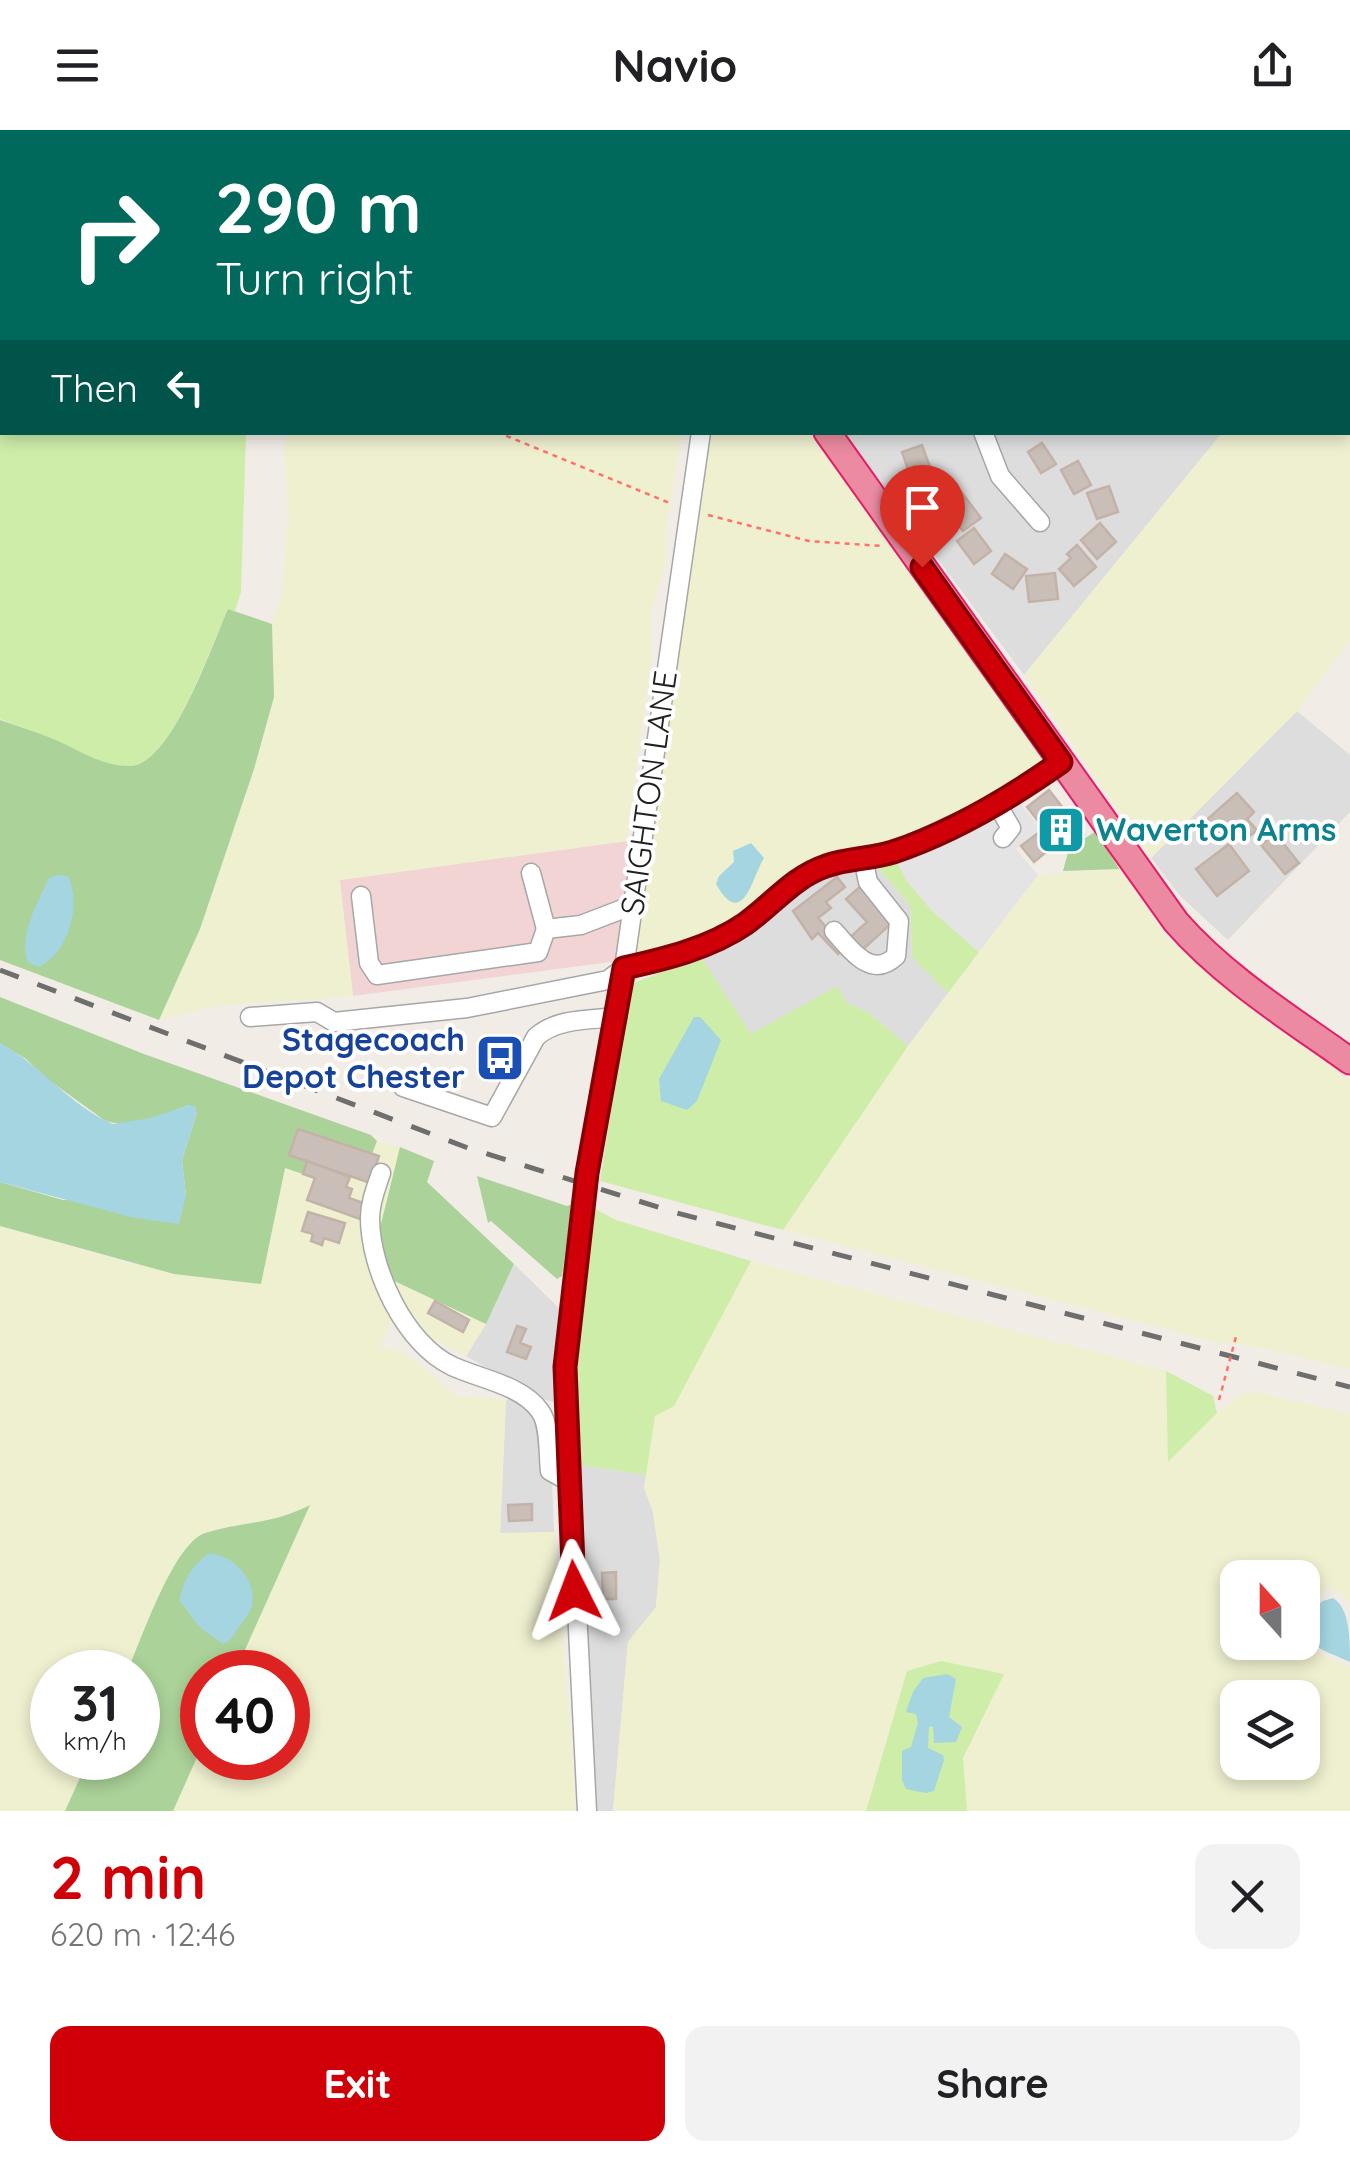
<!DOCTYPE html>
<html lang="en">
<head>
<meta charset="utf-8">
<style>
  :root { --surface:#fff; --page:#f2f2f2; --text:#202124; --muted:#757577; --accent:#cf0008 }
  body { margin:0; font-family:Quicksand,sans-serif; background:var(--page); color:var(--text); height:100vh; display:flex; flex-direction:column; font-size:38px; white-space:nowrap }
  * { box-sizing:border-box; margin:0 }
  p { font-size:32px; color:var(--muted) }
  .icon { flex:none; width:55px; height:55px; fill:none; stroke:currentColor; stroke-width:2; stroke-linecap:round; stroke-linejoin:round }
  .map { position:relative; height:1681px; overflow:hidden }
  .panel { display:flex; flex-direction:column; background:var(--surface); flex:1 }
  .panel>* { flex:none }
  .banner { position:absolute; left:0px; top:0px; width:1350px; height:305px; box-shadow:0 5px 15px #0003; background:#00695c; color:#fff; overflow:hidden }
  .needle { width:65px; rotate:339deg }
  .fabs { position:absolute; left:1220px; top:1430px; display:grid; gap:20px }
  .fabs a { display:grid; place-items:center; width:100px; height:100px; border-radius:20px; background:var(--surface); box-shadow:0 5px 15px #0003; font-size:50px }
  .speed { position:absolute; left:30px; top:1520px; display:flex; gap:20px; font-size:50px; font-weight:700; text-align:center }
  .speed>* { display:grid; place-content:center; width:130px; height:130px; border-radius:50%; background:var(--surface); box-shadow:0 5px 15px #0003; line-height:1 }
  .speed small { font-size:25px; font-weight:400 }
  .speed .limit { border:15px solid #d22; background:#fff; color:#111 }
  .pin { position:absolute; display:grid; place-items:center; width:85px; height:85px; color:#fff; margin:-102px -42px; border-radius:50% 50% 50% 0; rotate:-45deg; box-shadow:0 0 10px #0007 }
  .pin .icon { rotate:45deg }
  .me { position:absolute; width:110px; margin:-55px; rotate:357deg; stroke-linejoin:round; filter:drop-shadow(0 0 8px #0008) }
  .turn { display:flex; align-items:center; gap:35px; height:210px; padding:0 50px; font-size:45px }
  .turn .icon { width:130px; height:130px; stroke-width:2.5 }
  .turn b { display:block; font-size:70px; line-height:85px }
  .then { display:flex; align-items:center; height:95px; padding:0 50px; background:#0003; gap:20px; font-size:38px }
  .round { display:grid; place-items:center; flex:none; width:105px; height:105px; border-radius:20px; background:var(--page) }
  .head { display:flex; align-items:center; justify-content:space-between; height:170px; padding:0 50px }
  h1 { font-size:60px; font-weight:700; line-height:75px; color:var(--accent) }
  .action { display:flex; gap:20px; margin-top:auto; padding:20px 50px }
  .action a { flex:1; height:115px; border-radius:20px; background:var(--accent); color:#fff; font-size:40px; font-weight:700; line-height:115px; text-align:center }
  .action a+a { background:var(--page); color:var(--text) }
  header { display:flex; justify-content:space-between; align-items:center; height:130px; padding:0 50px; background:var(--surface); font-size:45px; font-weight:700 }
  .map>svg:first-child { display:block }
  .residential { fill:#dedddd }
  .commercial { fill:#f2d4d4 }
  .farmland { fill:#eff0d0; fill-rule:evenodd }
  .grass { fill:#cdeda9 }
  .forest { fill:#abd298 }
  .parking { fill:#e4e4e4 }
  .water { fill:#a4d5e0 }
  .building { fill:#c9bfb8; stroke:#c3b2a7; stroke-width:2.5 }
  .lines { fill:none; stroke-linecap:round; stroke-linejoin:round }
  .minor-casing { stroke:#a7a7a7; stroke-width:21 }
  .highway-casing { stroke:#e31e69; stroke-width:29 }
  .path { stroke:#ff7268; stroke-width:2.5; stroke-dasharray:5 5; stroke-linecap:butt }
  .minor { stroke:#fff; stroke-width:18 }
  .highway { stroke:#eb8aa0; stroke-width:25 }
  .rail { stroke:#6e6e6e; stroke-width:5; stroke-dasharray:20 20; stroke-linecap:butt }
  .minor-bridge-casing { stroke:#a7a7a7; stroke-width:21; stroke-linecap:butt }
  .path-bridge { stroke:#ff7268; stroke-width:2.5; stroke-dasharray:5 5; stroke-linecap:butt }
  .minor-bridge { stroke:#fff; stroke-width:18 }
  .route-casing { stroke:#870005; stroke-width:25 }
  .route { stroke:#cf0008; stroke-width:18 }
  .labels { text-anchor:middle; stroke-width:8; stroke-linejoin:round; paint-order:stroke }
  .street-label { font-size:32px; fill:#202020; stroke:#fff }
  .culture-label { font-size:32px; font-weight:bold; fill:#0d838f; stroke:#fff; text-anchor:start }
  .transit-label { font-size:32px; font-weight:bold; fill:#164399; stroke:#fff; text-anchor:end }
</style>
</head>
<body>
<header><svg class="icon" aria-label="menu" viewBox="0 0 24 24"><path d="M4 6h16M4 12h16M4 18h16"/></svg>Navio<svg class="icon" aria-label="share" viewBox="0 0 24 24"><path d="M12 15V3M7 8l5-5 5 5M5 13v7h14v-7"/></svg></header>
<div class="map">
<svg width="1350" height="1681" viewBox="0 0 1350 1681">
  <rect width="100%" height="100%" fill="#f1ede6"/>
  <g class="residential">
    <path d="M649,0H1275L1272,2Z"/>
    <path d="M844,303H1222L1024,545Z"/>
    <path d="M1297,581L1350,625V682L1228,810L1180,766L1151,728Z"/>
    <path d="M879,739L910,775L912,827L948,863L908,916L868,882L847,873L837,857L751,905L701,827L733,817L813,752L841,742Z"/>
    <path d="M514,1134L563,1182L556,1273L540,1268L466,1226L486,1194Z"/>
    <path d="M511,1266L550,1298L554,1402L500,1404L506,1271Z"/>
    <path d="M575,1334L646,1345L644,1358L653,1382L660,1430L656,1477L628,1512L613,1681H597Z"/>
  </g>
  <path class="commercial" d="M642,709L625,830L353,866L339,750Z"/>
  <g class="farmland">
    <path d="M1350,146V509L1297,581L1151,728L1024,545L1222,303L1348,302Z"/>
    <path d="M288,303H682L667,392L665,435L652,478L651,530L626,711L340,750L353,866L216,876L159,890L200,799L254,639L274,567L272,494L282,461L288,384L284,319Z"/>
    <path d="M701,303H827L1061,632L920,710L826,736L750,791L624,838Z"/>
    <path d="M1119,739L1167,808L1267,893L1350,949V1239L1257,1217L1212,1211L783,1100L908,916L1038,745Z"/>
    <path d="M298,999L371,1024L377,1011L400,1017L379,1102L390,1149L486,1194L466,1226L393,1189L380,1216L404,1223L456,1266L506,1270L500,1403L554,1402L576,1681H173L202,1616V1628H288V1542H235L308,1376L284,1389L204,1403L177,1432L127,1542H52V1628H89L65,1681H0V1096L138,1136L285,1037L307,1031L289,1025Z"/>
    <path d="M751,1131L1166,1241L1169,1331L1217,1283L1245,1262L1260,1263L1350,1284V1476L1343,1464L1327,1458L1303,1483L1302,1448H1238V1512L1302,1513L1308,1519L1350,1537V1681H967L963,1628L1003,1544L941,1531L887,1605L866,1681H613L628,1512L656,1477L660,1430L653,1382L644,1358L655,1285L674,1275ZM1238,1568H1302V1632H1238Z"/>
  </g>
  <g class="grass">
    <path d="M0,207L2,302L246,303L241,462L235,481L228,479C211,514 172,636 129,636C99,636 77,618 51,608C34,601 17,596 0,589Z"/>
    <path d="M896,730C915,768 947,794 979,822L948,863L912,827L910,775L879,739Z"/>
    <path d="M701,827L751,904L837,856L847,873L868,882L908,916L783,1100L600,1051L631,854Z"/>
    <path d="M595,1079L616,1090L751,1131L674,1276L655,1286L646,1345L575,1334L572,1248L577,1197Z"/>
    <path d="M1166,1241L1213,1266L1217,1283L1168,1332Z"/>
    <path d="M941,1531L1004,1544L963,1628L967,1681H866L907,1541Z"/>
  </g>
  <g class="forest">
    <path d="M228,479L272,494L274,567L254,639L200,799L159,890L0,830V590C17,596 34,601 51,608C77,618 99,636 130,636C172,635 212,514 228,479Z"/>
    <path d="M1096,701L1119,739L1063,741L1069,719Z"/>
    <path d="M0,867L144,924L371,1005L377,1011L372,1024L307,1031L303,1044L285,1038L261,1154L174,1144L0,1096V1052L63,1070L186,1066L182,1030L197,983L189,975C165,983 129,1001 104,990L46,948L26,929L0,913Z"/>
    <path d="M400,1017L434,1031L427,1052L514,1134L486,1194L390,1149L379,1102Z"/>
    <path d="M477,1046L567,1076L572,1074L562,1146L557,1149L491,1091L488,1093Z"/>
    <path d="M310,1375L235,1542H202V1616L173,1681H65L89,1628H138V1542H127C141,1511 173,1414 205,1403C244,1391 271,1395 310,1375Z"/>
  </g>
  <path class="parking" d="M1016,668L1040,698L1016,719L1038,745L979,822L931,780L906,750L896,730L994,683Z"/>
  <g class="water">
    <path d="M751,713L764,728C752,747 743,801 716,754L719,746L734,732L733,721Z"/>
    <path d="M57,745L68,746C82,774 69,824 38,837L28,832C18,805 38,772 49,748Z"/>
    <path d="M694,887H700L721,910L697,971L687,980L661,971L659,949Z"/>
    <path d="M0,913C41,935 70,976 113,994L151,988L189,975L195,976L197,983L182,1030L186,1066L179,1094L130,1087L0,1052Z"/>
    <path d="M210,1423C234,1426 257,1449 252,1476C250,1483 244,1490 239,1497C234,1505 232,1510 223,1514L199,1497L180,1471C181,1453 194,1432 210,1423Z"/>
    <path d="M1333,1468C1350,1478 1350,1510 1350,1532C1327,1521 1301,1517 1303,1487L1323,1471Z"/>
    <path d="M947,1544L956,1549L949,1587L962,1597L956,1612L934,1613L933,1596L929,1597L928,1618L943,1625L944,1630L934,1661L926,1663L906,1659L902,1650V1621L911,1617L918,1593L916,1584L906,1582L913,1562L923,1548Z"/>
  </g>
  <g class="building">
    <path d="M1042,313L1056,334L1041,343L1028,322Z"/>
    <path d="M922,315L931,340L911,348L902,322Z"/>
    <path d="M1078,331L1091,355L1074,364L1061,340Z"/>
    <path d="M931,345L949,369L933,380L916,357Z"/>
    <path d="M1109,356L1118,382L1097,389L1087,363Z"/>
    <path d="M962,363L981,388L963,401L945,377Z"/>
    <path d="M1100,393L1116,412L1097,429L1081,410Z"/>
    <path d="M974,398L991,421L974,434L957,411Z"/>
    <path d="M1077,415L1096,437L1074,456L1059,439L1071,428L1067,424Z"/>
    <path d="M1005,424L1027,439L1013,459L992,444Z"/>
    <path d="M1055,443L1058,469L1029,472L1026,446Z"/>
    <path d="M1049,660L1084,705L1064,720L1058,712L1034,732L1021,716L1047,696L1042,690L1039,692L1027,677Z"/>
    <path d="M1237,663L1254,682L1247,689L1257,700L1247,708L1232,692L1215,707L1203,693Z"/>
    <path d="M1275,703L1299,733L1285,744L1261,715Z"/>
    <path d="M1229,714L1249,741L1217,766L1196,739Z"/>
    <path d="M837,747L845,757L826,772L831,778L818,788L845,818L838,824L818,803L812,809L793,781Z"/>
    <path d="M862,755L894,791L858,824L846,811L867,792L846,769Z"/>
    <path d="M298,999L379,1026L370,1053L289,1025Z"/>
    <path d="M307,1031L350,1047L346,1057L352,1059L349,1068L366,1074L360,1089L307,1070L315,1048L303,1044Z"/>
    <path d="M308,1082L345,1093L339,1113L324,1108L322,1115L311,1111L313,1104L302,1101Z"/>
    <path d="M435,1171L469,1190L463,1202L428,1183Z"/>
    <path d="M517,1196L526,1199L520,1213L531,1217L526,1229L507,1222Z"/>
    <path d="M532,1374V1390L509,1391L508,1375Z"/>
    <path d="M616,1442V1469H603L602,1443Z"/>
  </g>
  <g class="lines">
    <g class="minor-casing">
      <g id="minor">
        <path d="M1049,0L1053,2"/>
        <path d="M868,2L871,0"/>
        <path d="M0,91L2,92"/>
        <path d="M983,302L1000,346L1040,392"/>
        <path d="M997,674L1011,698L1003,708"/>
        <path d="M531,743L546,799L581,795L633,775"/>
        <path d="M361,766L369,833L377,845L538,822L546,799"/>
        <path d="M834,801C850,819 871,850 896,826L899,791L868,752L863,728"/>
        <path d="M250,887L317,882L334,892L467,878L608,850L624,838L657,831L729,804L802,748L826,736L891,722L920,710L1010,668L1061,632"/>
        <path d="M403,957L492,987L536,907C557,888 590,890 617,887"/>
        <path d="M381,1043C376,1058 370,1072 370,1088C370,1139 405,1214 452,1236C480,1249 522,1255 540,1281C550,1294 548,1324 550,1341L568,1351"/>
        <path d="M587,1043L617,887L701,302"/>
        <path d="M582,1079L565,1237L587,1681"/>
      </g>
    </g>
    <g class="highway-casing">
      <g id="highway">
        <path d="M631,0L633,2"/>
        <path d="M827,302L1176,792C1225,848 1290,888 1350,931"/>
      </g>
    </g>
    <g class="path">
      <path d="M1348,100H1350"/>
      <path d="M497,302L672,374"/>
      <path d="M708,385L809,411L882,416"/>
    </g>
    <use href="#minor" class="minor"/>
    <use href="#highway" class="highway"/>
    <path class="rail" d="M0,840L468,1018L677,1083L1350,1257"/>
    <g class="minor-bridge-casing">
      <path id="minor-bridge" d="M582,1079L587,1043"/>
    </g>
    <path class="path-bridge" d="M1219,1270L1237,1203"/>
    <use href="#minor-bridge" class="minor-bridge"/>
  </g>
  <g class="lines">
    <g class="route-casing">
      <path id="route" d="M574,1461L565,1237L587,1043L624,838C665,829 710,818 745,794C772,775 793,747 826,736C847,728 871,729 893,722C953,702 1010,668 1061,632L922,437"/>
    </g>
    <use href="#route" class="route"/>
  </g>
  <defs>
    <g id="building-square" transform="scale(2.5)"><rect x="-9" y="-9" width="18" height="18" rx="4" fill="#0f9aa8" stroke="#fff"/><path d="M-4-6H4V6H1V3H-1V6H-4ZM-2.5-4.3h1.7v1.8h-1.7ZM.8-4.3h1.7v1.8H.8ZM-2.5-1h1.7V.8h-1.7ZM.8-1h1.7V.8H.8Z" fill="#fff"/></g>
    <g id="bus-square" transform="scale(2.5)"><rect x="-9" y="-9" width="18" height="18" rx="4" fill="#1a4fb4" stroke="#fff"/><path d="M-5-6H5V4H4V6H2V4H-2V6H-4V4H-5ZM-3.5-4V0h7V-4ZM-3.5 1.2v1.5H-2V1.2ZM2 1.2v1.5H3.5V1.2Z" fill="#fff"/></g>
  </defs>
  <g fill-rule="evenodd">
    <use href="#building-square" x="1061" y="700"/>
    <use href="#bus-square" x="500" y="928"/>
  </g>
  <g class="labels">
    <g class="street-label">
      <text transform="translate(649 663) rotate(-82)" y="11">SAIGHTON LANE</text>
    </g>
    <g class="culture-label">
      <text x="1096" y="711">Waverton Arms</text>
    </g>
    <g class="transit-label">
      <text x="465" y="921">Stagecoach<tspan x="465" dy="37">Depot Chester</tspan></text>
    </g>
  </g>
</svg>
<div class="fabs">
<a><svg class="needle" viewBox="-14 -14 28 28"><path d="M0-13l5 13h-10z" fill="#e53935"/><path d="M0 13l5-13h-10z" fill="#757577"/></svg></a>
<a><svg class="icon" aria-label="layers" viewBox="0 0 24 24"><path d="M12 4l9 5-9 5-9-5zM3 14l9 5 9-5"/></svg></a>
</div>
<div class="speed"><div>31<small>km/h</small></div><div class="limit">40</div></div>
<div class="pin" style="left:922px;top:437px;background:#d93025"><svg class="icon" aria-label="arrive" viewBox="0 0 24 24"><path d="M6 21V4h12l-3 4 3 4H6"/></svg></div>
<svg class="me" style="left:574px;top:1461px" viewBox="-20 -20 40 40"><path d="M0-17L14 15 0 8-14 15z" fill="#cf0008" stroke="#fff" stroke-width="4"/></svg>
<div class="banner">
<div class="turn"><svg class="icon" aria-label="right" viewBox="0 0 24 24"><path d="M7 20v-9h11M14 6l5 5-5 5"/></svg><div><b>290 m</b>Turn right</div></div>
<div class="then">Then<svg class="icon" aria-label="left" viewBox="0 0 24 24"><path d="M17 20v-9H6M10 6l-5 5 5 5"/></svg></div>
</div>
</div>
<section class="panel">
<div class="head"><div><h1>2 min</h1><p>620 m · 12:46</p></div><a class="round"><svg class="icon" aria-label="close" viewBox="0 0 24 24"><path d="M6 6l12 12M18 6L6 18"/></svg></a></div>
<div class="action"><a>Exit</a><a>Share</a></div>
</section>
</body>
</html>
